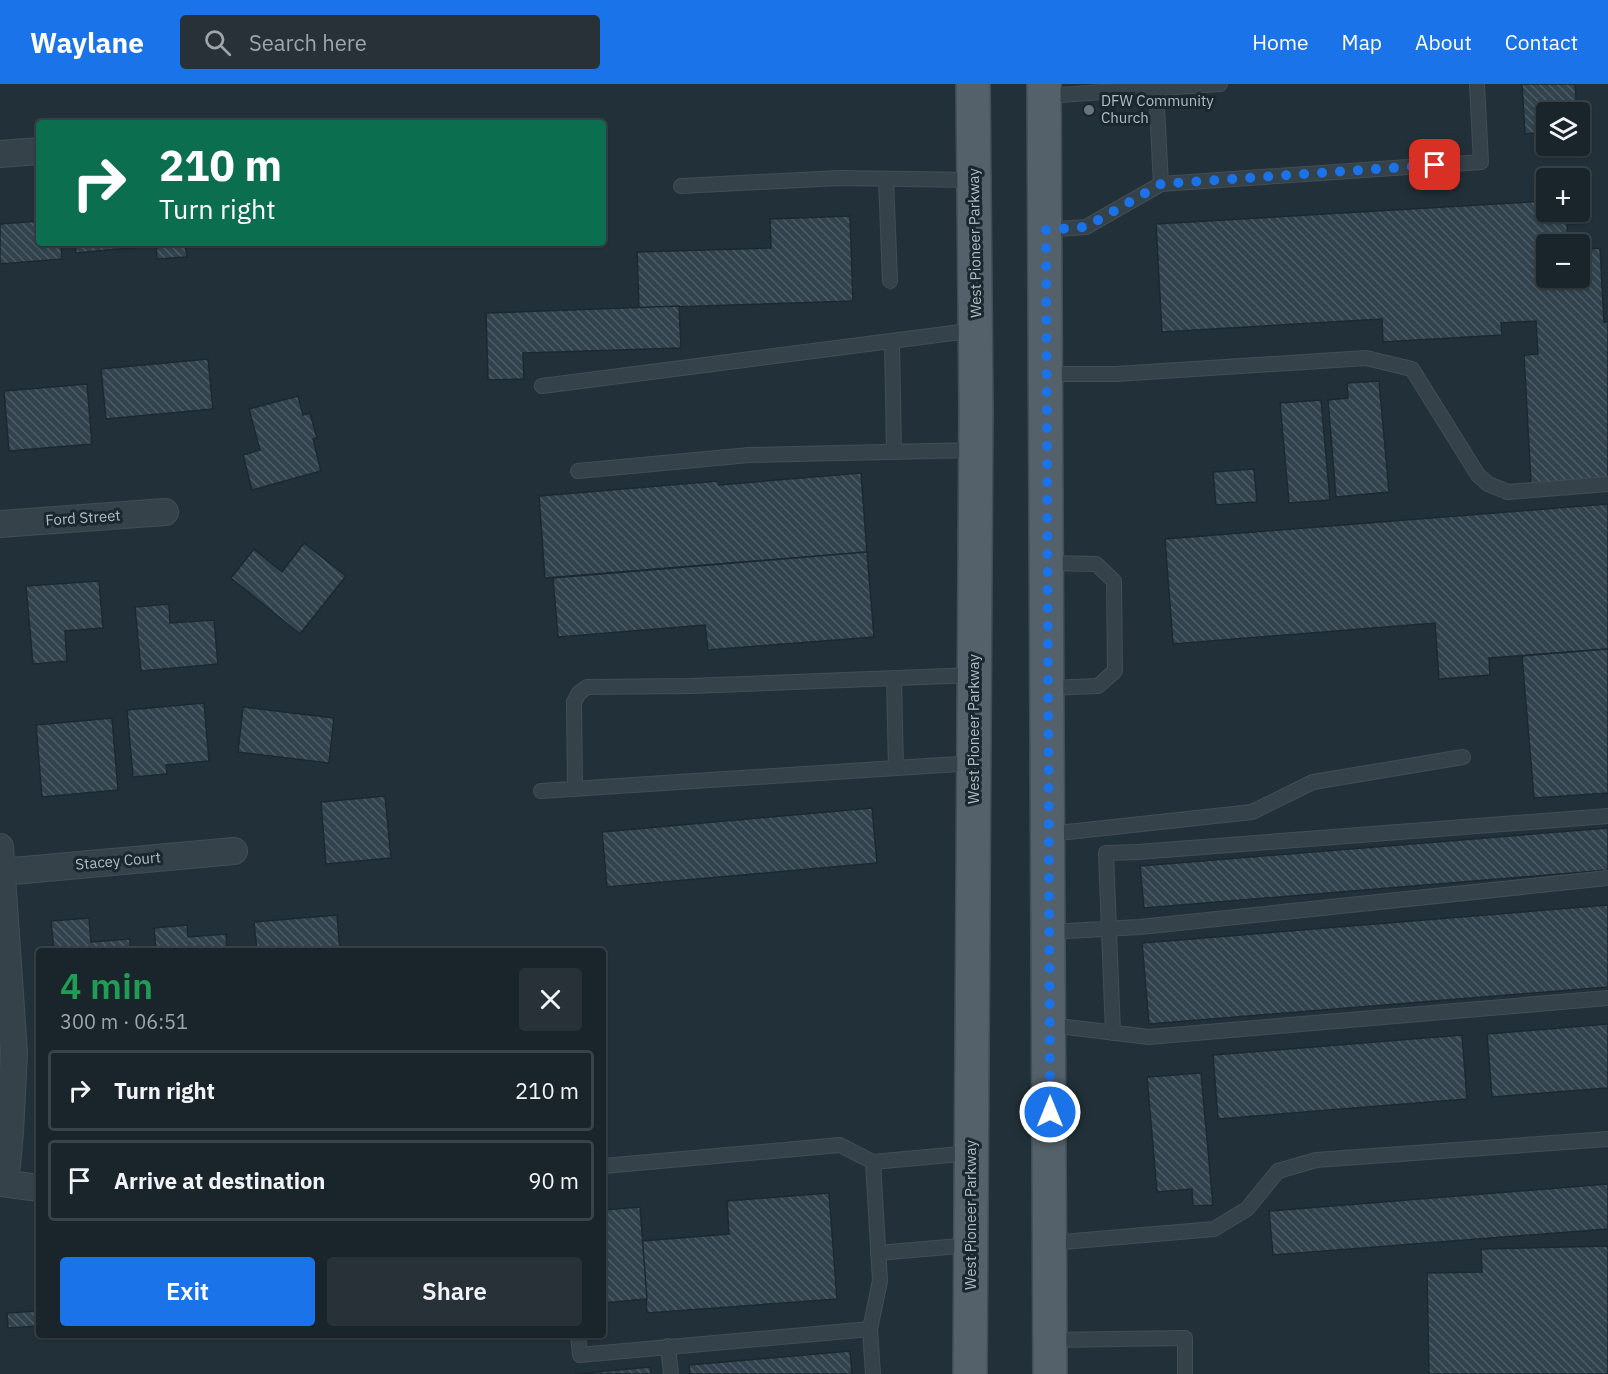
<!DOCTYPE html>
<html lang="en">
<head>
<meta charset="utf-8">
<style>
  :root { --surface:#1a252b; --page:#273137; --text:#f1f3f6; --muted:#9fa5a9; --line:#384247; --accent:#1a73e8 }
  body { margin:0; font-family:"IBM Plex Sans",sans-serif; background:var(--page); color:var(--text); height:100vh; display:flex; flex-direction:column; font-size:22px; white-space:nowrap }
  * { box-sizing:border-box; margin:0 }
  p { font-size:20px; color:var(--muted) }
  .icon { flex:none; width:33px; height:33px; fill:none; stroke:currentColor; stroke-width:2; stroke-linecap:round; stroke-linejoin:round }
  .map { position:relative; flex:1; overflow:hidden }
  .panel { position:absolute; left:36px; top:864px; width:570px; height:390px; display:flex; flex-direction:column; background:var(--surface); border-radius:6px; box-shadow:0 2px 4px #0004,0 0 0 2px var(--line) }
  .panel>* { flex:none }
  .hud { position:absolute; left:36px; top:36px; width:570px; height:126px; border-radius:6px; box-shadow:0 2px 4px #0004,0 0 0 2px var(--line); background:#0b6e4f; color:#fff; overflow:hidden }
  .controls { position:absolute; left:1536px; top:18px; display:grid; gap:12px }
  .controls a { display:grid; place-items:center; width:54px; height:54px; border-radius:6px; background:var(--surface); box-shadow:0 2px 4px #0004,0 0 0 2px var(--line); font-size:30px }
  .pin { position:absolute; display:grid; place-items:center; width:51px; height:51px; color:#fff; margin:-26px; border-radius:12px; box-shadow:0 3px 9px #0006 }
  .me { position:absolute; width:66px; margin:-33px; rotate:0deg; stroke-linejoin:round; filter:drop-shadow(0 0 4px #0008) }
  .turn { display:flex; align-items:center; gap:21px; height:126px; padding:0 24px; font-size:27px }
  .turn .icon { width:78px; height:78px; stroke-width:2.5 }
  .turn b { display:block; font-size:42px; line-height:51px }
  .round { display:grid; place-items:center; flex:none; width:63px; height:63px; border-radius:6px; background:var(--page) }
  .overview { display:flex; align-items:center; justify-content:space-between; height:102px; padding:0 24px }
  h1 { font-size:36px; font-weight:600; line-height:45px; color:#1e9e55 }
  .button { display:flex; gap:12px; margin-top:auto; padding:12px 24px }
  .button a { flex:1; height:69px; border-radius:6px; background:var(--accent); color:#fff; font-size:24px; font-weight:600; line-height:69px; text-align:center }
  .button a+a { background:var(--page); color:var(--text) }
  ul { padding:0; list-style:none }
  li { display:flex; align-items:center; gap:18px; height:81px; margin:0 12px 9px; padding:0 12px; border:3px solid var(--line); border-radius:6px }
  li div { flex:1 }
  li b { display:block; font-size:22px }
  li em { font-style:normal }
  header { display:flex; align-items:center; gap:36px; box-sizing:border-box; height:84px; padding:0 30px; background:var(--accent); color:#fff }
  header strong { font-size:28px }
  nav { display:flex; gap:33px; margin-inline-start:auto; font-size:21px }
  .search { width:420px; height:54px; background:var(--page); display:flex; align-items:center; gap:15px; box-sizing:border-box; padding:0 21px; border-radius:6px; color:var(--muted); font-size:22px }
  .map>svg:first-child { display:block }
  .building { fill:url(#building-back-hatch); stroke:#1d2930; stroke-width:1.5 }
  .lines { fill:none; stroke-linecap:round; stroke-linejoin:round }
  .lane-casing { stroke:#424e56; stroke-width:16 }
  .street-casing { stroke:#424e56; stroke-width:28 }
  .primary-casing { stroke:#424e56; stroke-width:36 }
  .lane { stroke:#36424a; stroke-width:14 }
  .street { stroke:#36424a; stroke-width:26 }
  .primary { stroke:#54616a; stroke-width:33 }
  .route { stroke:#1a73e8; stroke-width:10; stroke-dasharray:0 18 }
  .worship-dot { fill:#6b7280; stroke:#1b272e; stroke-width:2 }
  .labels { text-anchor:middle; stroke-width:6; stroke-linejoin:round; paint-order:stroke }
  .poi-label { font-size:15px; fill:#b1bdc6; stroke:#1b272e; text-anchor:start }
  .street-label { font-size:15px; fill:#b1bdc6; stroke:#1b272e }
</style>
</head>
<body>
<header>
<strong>Waylane</strong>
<div class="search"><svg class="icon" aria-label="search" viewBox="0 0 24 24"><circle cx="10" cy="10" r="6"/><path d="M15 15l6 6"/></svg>Search here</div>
<nav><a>Home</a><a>Map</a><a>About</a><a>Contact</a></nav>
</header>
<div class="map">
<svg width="1608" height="1290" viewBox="0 0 1608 1290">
  <defs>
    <pattern id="building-back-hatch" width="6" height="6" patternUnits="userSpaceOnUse" patternTransform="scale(1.5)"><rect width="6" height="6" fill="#32434d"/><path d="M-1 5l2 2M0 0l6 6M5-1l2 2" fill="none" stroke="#4d5c65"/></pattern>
  </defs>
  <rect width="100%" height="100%" fill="#223139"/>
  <g class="building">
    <path d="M1522,0H1575L1577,28H1546V48L1525,50Z"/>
    <path d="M1546,117V128H1579L1580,139L1567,140L1568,160H1546V194H1580V166L1600,164L1604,238H1608V394L1531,399L1524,271L1538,270L1536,237L1501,239L1502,251L1383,258L1382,235L1162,248L1156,140Z"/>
    <path d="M850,132L853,217L639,224L637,168L771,164L770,135Z"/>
    <path d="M39,137V159H61L62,175L0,180V140Z"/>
    <path d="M75,159H140V163L76,169Z"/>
    <path d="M156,159H191H185L187,173L157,175Z"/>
    <path d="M679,222L681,264L523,269L524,295L488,296L486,229Z"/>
    <path d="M208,275L213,325L106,335L101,285Z"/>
    <path d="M1379,297L1389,408L1336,413L1328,316L1348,314L1347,299Z"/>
    <path d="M87,300L92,360L9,367L4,307Z"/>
    <path d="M298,312L303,331L310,329L317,354L313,355L321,387L252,406L243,371L260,366L249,325Z"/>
    <path d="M1321,316L1330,416L1289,419L1280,319Z"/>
    <path d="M1254,385L1257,418L1216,421L1213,388Z"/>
    <path d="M861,389L867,468L545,494L539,412L718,397L719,401Z"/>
    <path d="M1608,420V565L1489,574L1490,591L1439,595L1435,539L1173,560L1165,455Z"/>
    <path d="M304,459L346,492L300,550L231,494L254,465L282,488Z"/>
    <path d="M867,468L874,553L708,566L705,541L558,553L553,494Z"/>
    <path d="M99,497L103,544L65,547L67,577L33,580L26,502Z"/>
    <path d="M169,520L170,539L214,536L218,580L141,587L135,523Z"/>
    <path d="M1608,565V709L1534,714L1522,572Z"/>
    <path d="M204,619L209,677L166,681L167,690L133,693L127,626Z"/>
    <path d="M243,623L334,634L329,679L238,668Z"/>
    <path d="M112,634L118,706L42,713L36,641Z"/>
    <path d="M385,712L391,774L326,780L321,718Z"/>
    <path d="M872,724L877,779L607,803L602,748Z"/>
    <path d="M1608,744V786L1144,824L1140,782Z"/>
    <path d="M1608,821V903L1149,940L1142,859Z"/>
    <path d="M337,831L340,867H257L254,838Z"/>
    <path d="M89,834L91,858L130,855V867H54L51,837Z"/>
    <path d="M187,841L188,853L226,850L227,867H156L154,844Z"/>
    <path d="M1608,940V1004L1492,1013L1487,950Z"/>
    <path d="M1462,951L1467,1015L1218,1035L1213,971Z"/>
    <path d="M1201,989L1213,1121L1193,1122L1192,1105L1157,1108L1147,993Z"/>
    <path d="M1608,1100V1145L1273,1171L1269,1127Z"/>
    <path d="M829,1109L837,1215L647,1229L642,1157L729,1150L727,1117Z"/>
    <path d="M640,1123L647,1215L603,1219V1126Z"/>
    <path d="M1608,1162V1290H1429L1427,1189L1482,1188L1481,1165Z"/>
    <path d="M39,1227V1242L8,1244L7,1229Z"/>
    <path d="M850,1267L852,1290H690L689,1281Z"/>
    <path d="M650,1283L651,1290H575Z"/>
  </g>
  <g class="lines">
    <g class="lane-casing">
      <g id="lane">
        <path d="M1156,4L1161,100L1481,78L1477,0"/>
        <path d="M1045,12L1220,0"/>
        <path d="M886,95L890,197"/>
        <path d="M681,102L839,94L974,96"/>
        <path d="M1045,146L1086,143L1161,100"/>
        <path d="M892,258L894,368"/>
        <path d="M1046,290H1116L1366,274L1412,285L1478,391L1488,400L1508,408L1608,400"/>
        <path d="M542,302L976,246"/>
        <path d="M578,387L749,371L976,366"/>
        <path d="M1047,479L1096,480L1114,497L1115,587L1098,602L1048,604"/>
        <path d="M894,594L896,683"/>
        <path d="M575,705L574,618L579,609L587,603L690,602L974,591"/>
        <path d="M541,707L974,679"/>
        <path d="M1049,750L1252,728L1313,698L1463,673"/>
        <path d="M1049,848L1140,843L1608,794"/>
        <path d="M1050,941L1149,953L1608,914"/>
        <path d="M1113,949L1106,769L1138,768L1608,732"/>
        <path d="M873,1078L971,1069"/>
        <path d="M603,1082L840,1061L873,1078L880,1197L870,1245"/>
        <path d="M1051,1159L1214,1145L1247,1125L1278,1087L1316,1076L1608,1055"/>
        <path d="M878,1169L971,1161"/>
        <path d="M578,1251L580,1271L870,1245L873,1290"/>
        <path d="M1050,1256L1185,1254V1290"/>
        <path d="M668,1262L671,1290"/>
      </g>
    </g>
    <g class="street-casing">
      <g id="street">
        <path d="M0,70L39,67"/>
        <path d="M0,440L165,428"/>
        <path d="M0,763L14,969L10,1048L7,1082L0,1095"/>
        <path d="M2,788L234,767"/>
        <path d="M0,1099L39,1104"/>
      </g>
    </g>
    <g class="primary-casing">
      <g id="primary">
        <path d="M1044,0L1050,1290"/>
        <path d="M970,1290L976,323L973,0"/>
      </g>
    </g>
    <use href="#lane" class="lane"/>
    <use href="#street" class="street"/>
    <use href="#primary" class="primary"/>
  </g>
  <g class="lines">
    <path class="route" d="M1050,1028L1046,146L1086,143L1161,100L1435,81"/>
  </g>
  <circle class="worship-dot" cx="1089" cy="26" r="6"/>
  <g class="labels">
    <g class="poi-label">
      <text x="1101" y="22">DFW Community<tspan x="1101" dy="17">Church</tspan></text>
    </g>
    <g class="street-label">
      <text transform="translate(975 159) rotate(-91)" y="5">West Pioneer Parkway</text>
      <text transform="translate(83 434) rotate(-4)" y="5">Ford Street</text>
      <text transform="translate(974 645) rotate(-90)" y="5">West Pioneer Parkway</text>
      <text transform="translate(118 777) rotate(-5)" y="5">Stacey Court</text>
      <text transform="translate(971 1131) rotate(-90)" y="5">West Pioneer Parkway</text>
    </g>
  </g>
</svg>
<div class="controls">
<a><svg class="icon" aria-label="layers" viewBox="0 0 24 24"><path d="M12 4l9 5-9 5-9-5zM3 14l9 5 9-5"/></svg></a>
<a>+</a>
<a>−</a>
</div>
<div class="pin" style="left:1435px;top:81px;background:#d93025"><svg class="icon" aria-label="arrive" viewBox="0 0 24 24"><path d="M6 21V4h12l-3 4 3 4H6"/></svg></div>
<svg class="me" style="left:1050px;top:1028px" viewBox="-20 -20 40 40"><circle r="17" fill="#1a73e8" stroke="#fff" stroke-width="3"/><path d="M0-11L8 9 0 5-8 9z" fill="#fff"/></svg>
<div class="hud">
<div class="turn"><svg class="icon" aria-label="right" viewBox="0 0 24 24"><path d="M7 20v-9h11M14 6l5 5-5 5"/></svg><div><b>210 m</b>Turn right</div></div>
</div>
<section class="panel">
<div class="overview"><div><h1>4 min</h1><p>300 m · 06:51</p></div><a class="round"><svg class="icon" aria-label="close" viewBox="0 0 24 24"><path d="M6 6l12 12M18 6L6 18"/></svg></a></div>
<ul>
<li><svg class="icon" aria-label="right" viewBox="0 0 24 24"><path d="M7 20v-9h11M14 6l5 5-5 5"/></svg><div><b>Turn right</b></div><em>210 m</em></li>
<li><svg class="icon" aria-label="arrive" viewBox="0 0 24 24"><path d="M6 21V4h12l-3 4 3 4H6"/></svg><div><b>Arrive at destination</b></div><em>90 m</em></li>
</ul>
<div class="button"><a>Exit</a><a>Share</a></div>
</section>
</div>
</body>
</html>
